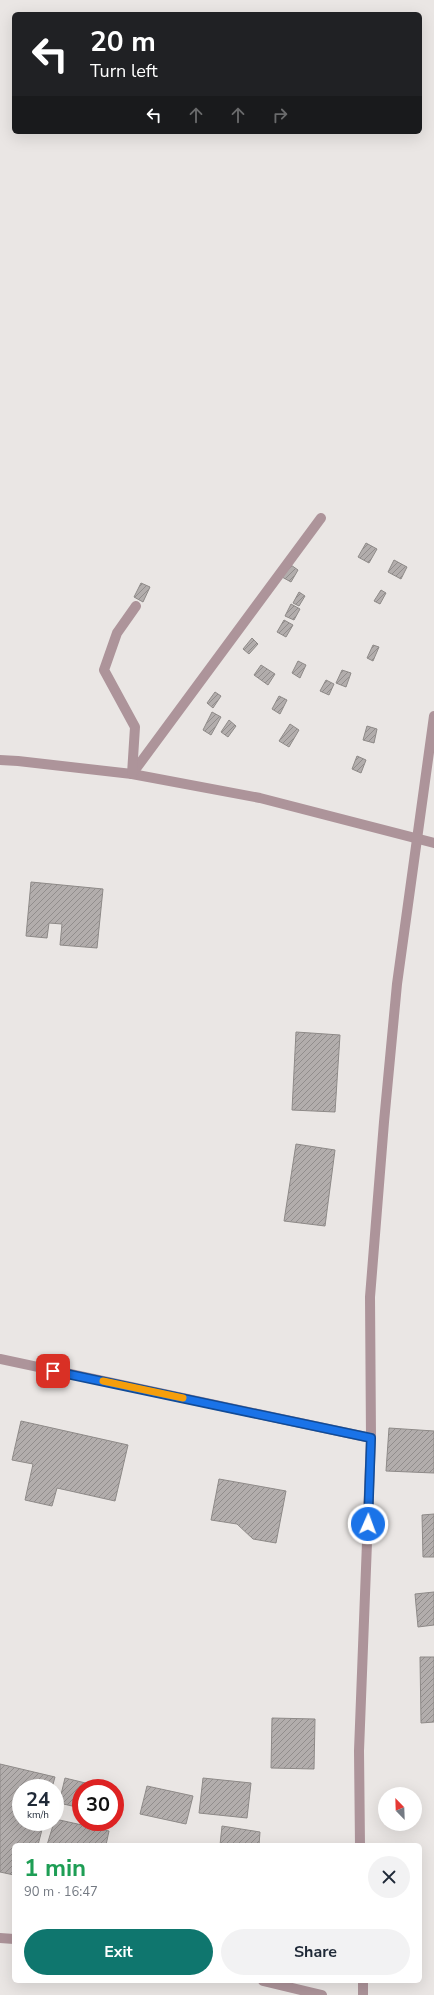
<!DOCTYPE html>
<html lang="en">
<head>
<meta charset="utf-8">
<style>
  :root { --surface:#fff; --page:#f2f2f3; --text:#1f2937; --muted:#747a83; --accent:#0f766e }
  body { margin:0; font-family:"Nunito Sans",sans-serif; background:var(--page); color:var(--text); height:100vh; display:flex; flex-direction:column; font-size:15px; white-space:nowrap }
  * { box-sizing:border-box; margin:0 }
  p { font-size:13px; color:var(--muted) }
  .icon { flex:none; width:22px; height:22px; fill:none; stroke:currentColor; stroke-width:2; stroke-linecap:round; stroke-linejoin:round }
  .map { position:relative; flex:1; overflow:hidden }
  .drawer { position:absolute; left:12px; top:1843px; width:410px; height:140px; display:flex; flex-direction:column; background:var(--surface); border-radius:6px; box-shadow:0 4px 16px #0002 }
  .drawer>* { flex:none }
  .banner { position:absolute; left:12px; top:12px; width:410px; height:122px; border-radius:6px; box-shadow:0 4px 16px #0002; background:#202124; color:#fff; overflow:hidden }
  .needle { width:26px; rotate:337deg }
  .controls { position:absolute; left:378px; top:1787px; display:grid; gap:8px }
  .controls a { display:grid; place-items:center; width:44px; height:44px; border-radius:50%; background:var(--surface); box-shadow:0 4px 16px #0002; font-size:20px }
  .speed { position:absolute; left:12px; top:1779px; display:flex; gap:8px; font-size:20px; font-weight:700; text-align:center }
  .speed>* { display:grid; place-content:center; width:52px; height:52px; border-radius:50%; background:var(--surface); box-shadow:0 4px 16px #0002; line-height:1 }
  .speed small { font-size:10px; font-weight:400 }
  .speed .limit { border:6px solid #d22; background:#fff; color:#111 }
  .pin { position:absolute; display:grid; place-items:center; width:34px; height:34px; color:#fff; margin:-17px; border-radius:8px; box-shadow:0 2px 6px #0006 }
  .me { position:absolute; width:44px; margin:-22px; rotate:2deg; stroke-linejoin:round; filter:drop-shadow(0 0 3px #0008) }
  .turn { display:flex; align-items:center; gap:14px; height:84px; padding:0 12px; font-size:18px }
  .turn .icon { width:52px; height:52px; stroke-width:2.5 }
  .turn b { display:block; font-size:28px; line-height:34px }
  .lanes { display:flex; align-items:center; height:38px; padding:0 12px; background:#0003; justify-content:center; gap:20px; direction:ltr }
  .lanes .off { opacity:.35 }
  .round { display:grid; place-items:center; flex:none; width:42px; height:42px; border-radius:21px; background:var(--page) }
  .summary { display:flex; align-items:center; justify-content:space-between; height:68px; padding:0 12px }
  h1 { font-size:24px; font-weight:700; line-height:30px; color:#1e9e55 }
  .cta { display:flex; gap:8px; margin-top:auto; padding:8px 12px }
  .cta a { flex:1; height:46px; border-radius:24px; background:var(--accent); color:#fff; font-size:16px; font-weight:700; line-height:46px; text-align:center }
  .cta a+a { background:var(--page); color:var(--text) }
  .map>svg:first-child { display:block }
  .building { fill:url(#building-hatch); stroke:#8e8a88 }
  .lines { fill:none; stroke-linecap:round; stroke-linejoin:round }
  .minor { stroke:#ad949a; stroke-width:10 }
  .route-casing { stroke:#114b97; stroke-width:10 }
  .route { stroke:#1a73e8; stroke-width:7 }
  .slow { stroke:#f59e0b; stroke-width:7 }
</style>
</head>
<body>
<div class="map">
<svg width="434" height="1995" viewBox="0 0 434 1995">
  <defs>
    <pattern id="building-hatch" width="6" height="6" patternUnits="userSpaceOnUse"><rect width="6" height="6" fill="#b2adac"/><path d="M-1 1l2-2M0 6l6-6M5 7l2-2" fill="none" stroke="#918d8c"/></pattern>
  </defs>
  <rect width="100%" height="100%" fill="#eae6e4"/>
  <g class="building">
    <path d="M366,543L377,549L369,563L358,557Z"/>
    <path d="M394,560L407,567L401,579L388,572Z"/>
    <path d="M291,565L298,570L291,582L282,577Z"/>
    <path d="M141,583L150,587L143,602L134,597Z"/>
    <path d="M381,590L386,593L380,604L374,601Z"/>
    <path d="M299,592L305,596L299,606L293,603Z"/>
    <path d="M291,604L300,609L294,620L285,616Z"/>
    <path d="M284,620L293,625L286,637L277,632Z"/>
    <path d="M252,638L258,644L249,654L243,649Z"/>
    <path d="M373,645L379,647L373,661L367,658Z"/>
    <path d="M298,661L306,665L300,678L292,673Z"/>
    <path d="M261,665L275,674L268,685L254,675Z"/>
    <path d="M342,670L351,673L346,687L336,683Z"/>
    <path d="M326,680L334,684L329,695L320,691Z"/>
    <path d="M215,692L221,696L213,708L207,703Z"/>
    <path d="M279,696L287,700L280,714L272,709Z"/>
    <path d="M212,712L221,717L211,735L203,730Z"/>
    <path d="M229,720L236,726L228,737L221,732Z"/>
    <path d="M290,724L299,730L289,747L279,741Z"/>
    <path d="M367,726L377,729L374,743L363,740Z"/>
    <path d="M357,756L366,760L361,773L352,769Z"/>
    <path d="M31,882L103,889L97,948L60,945L62,924L49,923L47,938L26,936Z"/>
    <path d="M296,1032L340,1035L335,1112L292,1110Z"/>
    <path d="M296,1144L335,1150L325,1226L284,1221Z"/>
    <path d="M21,1421L128,1445L115,1501L57,1488L52,1506L25,1500L33,1464L12,1460Z"/>
    <path d="M389,1428L434,1431V1473L386,1471Z"/>
    <path d="M219,1479L286,1491L276,1543L253,1539L237,1524L211,1520Z"/>
    <path d="M434,1514V1557H423L422,1515Z"/>
    <path d="M434,1592V1625L418,1627L415,1594Z"/>
    <path d="M420,1657H434V1722L421,1723Z"/>
    <path d="M272,1718L315,1719L314,1769L271,1768Z"/>
    <path d="M0,1764L55,1777L52,1788H21V1822H44L38,1845H14V1875L0,1872Z"/>
    <path d="M65,1778L106,1788H81V1808L59,1803Z"/>
    <path d="M203,1778L251,1783L247,1818L199,1813Z"/>
    <path d="M147,1786L193,1796L186,1824L140,1814Z"/>
    <path d="M55,1819L109,1831L106,1845H47Z"/>
    <path d="M222,1826L260,1832L259,1845H220Z"/>
  </g>
  <g class="lines">
    <g class="minor">
      <path d="M0,760L18,761L132,774L260,798L434,843"/>
      <path d="M132,774L321,518"/>
      <path d="M132,774L135,727L104,670L117,633L136,606"/>
      <path d="M0,1359L371,1438"/>
      <path d="M360,1845L359,1751L371,1438L370,1297L384,1122L397,984L434,716"/>
      <path d="M0,1938L14,1939"/>
      <path d="M263,1981L322,1995"/>
      <path d="M363,1981V1995"/>
    </g>
  </g>
  <g class="lines">
    <g class="route-casing">
      <path id="route" d="M53,1371L371,1438L368,1524"/>
    </g>
    <use href="#route" class="route"/>
    <path class="slow" d="M103,1381L183,1398"/>
  </g>
</svg>
<div class="controls">
<a><svg class="needle" viewBox="-14 -14 28 28"><path d="M0-13l5 13h-10z" fill="#e53935"/><path d="M0 13l5-13h-10z" fill="#747a83"/></svg></a>
</div>
<div class="speed"><div>24<small>km/h</small></div><div class="limit">30</div></div>
<div class="pin" style="left:53px;top:1371px;background:#d93025"><svg class="icon" aria-label="arrive" viewBox="0 0 24 24"><path d="M6 21V4h12l-3 4 3 4H6"/></svg></div>
<svg class="me" style="left:368px;top:1524px" viewBox="-20 -20 40 40"><circle r="17" fill="#1a73e8" stroke="#fff" stroke-width="3"/><path d="M0-11L8 9 0 5-8 9z" fill="#fff"/></svg>
<div class="banner">
<div class="turn"><svg class="icon" aria-label="left" viewBox="0 0 24 24"><path d="M17 20v-9H6M10 6l-5 5 5 5"/></svg><div><b>20 m</b>Turn left</div></div>
<div class="lanes"><svg class="icon" aria-label="left" viewBox="0 0 24 24"><path d="M17 20v-9H6M10 6l-5 5 5 5"/></svg><svg class="icon off" aria-label="ahead" viewBox="0 0 24 24"><path d="M12 20V5M6 11l6-6 6 6"/></svg><svg class="icon off" aria-label="ahead" viewBox="0 0 24 24"><path d="M12 20V5M6 11l6-6 6 6"/></svg><svg class="icon off" aria-label="right" viewBox="0 0 24 24"><path d="M7 20v-9h11M14 6l5 5-5 5"/></svg></div>
</div>
<section class="drawer">
<div class="summary"><div><h1>1 min</h1><p>90 m · 16:47</p></div><a class="round"><svg class="icon" aria-label="close" viewBox="0 0 24 24"><path d="M6 6l12 12M18 6L6 18"/></svg></a></div>
<div class="cta"><a>Exit</a><a>Share</a></div>
</section>
</div>
</body>
</html>
